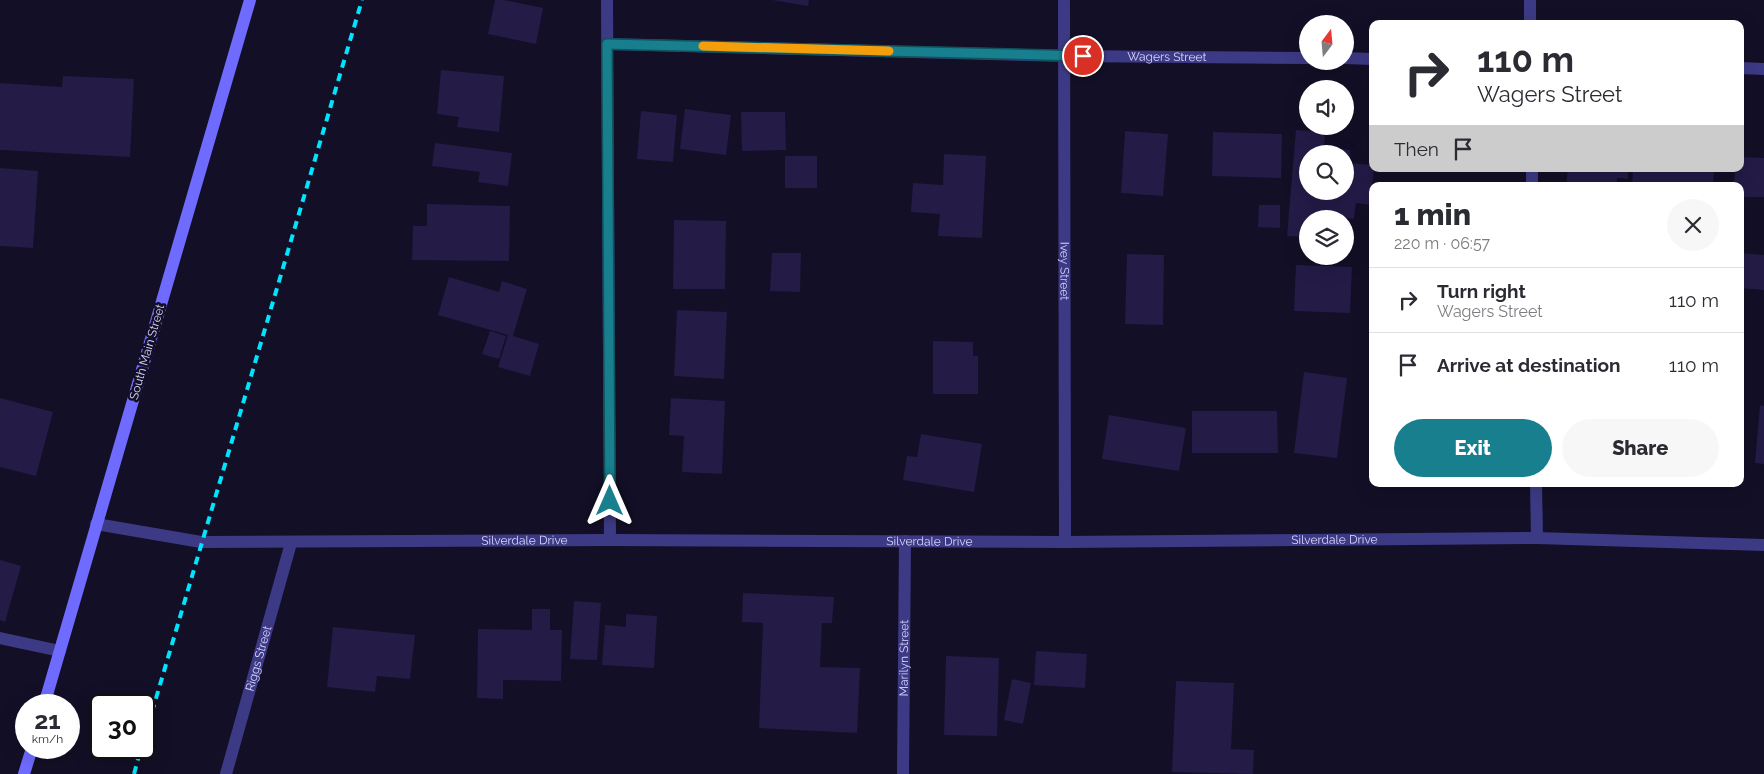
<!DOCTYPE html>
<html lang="en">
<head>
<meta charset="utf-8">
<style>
  :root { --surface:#fff; --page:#f7f7f7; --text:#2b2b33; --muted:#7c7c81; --line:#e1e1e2; --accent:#187f8f }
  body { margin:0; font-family:Raleway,sans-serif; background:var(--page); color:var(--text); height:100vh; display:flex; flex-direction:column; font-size:19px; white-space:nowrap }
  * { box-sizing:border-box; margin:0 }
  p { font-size:16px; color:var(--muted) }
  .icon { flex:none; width:28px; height:28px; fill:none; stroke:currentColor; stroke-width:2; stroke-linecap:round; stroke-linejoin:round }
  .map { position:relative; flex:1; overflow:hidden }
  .drawer { position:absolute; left:1369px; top:182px; width:375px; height:305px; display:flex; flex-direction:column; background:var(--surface); border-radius:10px; box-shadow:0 5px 20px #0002 }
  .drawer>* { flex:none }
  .hud { position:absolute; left:1369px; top:20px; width:375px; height:152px; border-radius:10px; box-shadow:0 5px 20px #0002; background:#fff; color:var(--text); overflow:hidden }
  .needle { width:32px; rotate:16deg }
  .fabs { position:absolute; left:1299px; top:15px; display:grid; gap:10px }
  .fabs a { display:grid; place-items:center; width:55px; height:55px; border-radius:50%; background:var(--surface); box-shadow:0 5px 20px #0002; font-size:25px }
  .speed { position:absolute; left:15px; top:694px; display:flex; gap:10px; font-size:25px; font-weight:700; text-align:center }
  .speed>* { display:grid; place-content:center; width:65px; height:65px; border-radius:50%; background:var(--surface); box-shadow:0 5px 20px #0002; line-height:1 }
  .speed small { font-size:12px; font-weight:400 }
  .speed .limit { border:2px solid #111; border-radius:8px; background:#fff; color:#111 }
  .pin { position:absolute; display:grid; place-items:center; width:42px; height:42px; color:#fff; margin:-21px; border:2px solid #fff; border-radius:50%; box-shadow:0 1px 5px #0007 }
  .me { position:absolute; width:55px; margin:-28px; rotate:0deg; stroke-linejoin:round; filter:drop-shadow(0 0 4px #0008) }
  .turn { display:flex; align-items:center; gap:18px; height:105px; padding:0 25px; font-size:22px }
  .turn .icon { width:65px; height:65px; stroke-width:2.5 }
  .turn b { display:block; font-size:35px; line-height:42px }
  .then { display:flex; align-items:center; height:48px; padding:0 25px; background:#0003; gap:10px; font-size:19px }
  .round { display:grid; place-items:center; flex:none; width:52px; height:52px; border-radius:26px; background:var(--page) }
  .overview { display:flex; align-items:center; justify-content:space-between; height:85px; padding:0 25px }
  h1 { font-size:30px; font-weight:800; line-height:38px }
  .cta { display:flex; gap:10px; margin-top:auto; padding:10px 25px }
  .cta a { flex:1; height:58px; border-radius:30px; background:var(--accent); color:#fff; font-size:20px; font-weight:800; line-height:58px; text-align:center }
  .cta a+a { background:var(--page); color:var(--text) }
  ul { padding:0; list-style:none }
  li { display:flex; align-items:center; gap:15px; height:65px; padding:0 25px; border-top:1px solid var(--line) }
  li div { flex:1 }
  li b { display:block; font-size:19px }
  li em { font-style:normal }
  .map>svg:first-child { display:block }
  .building { fill:#241b47; fill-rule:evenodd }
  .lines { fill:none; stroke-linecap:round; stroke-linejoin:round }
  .lane { stroke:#3d3a85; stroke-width:12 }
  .street { stroke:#3d3a85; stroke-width:12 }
  .secondary { stroke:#6f6bff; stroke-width:12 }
  .rail { stroke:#00e5ff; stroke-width:4; stroke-dasharray:8 6; stroke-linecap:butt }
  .route-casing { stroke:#10535d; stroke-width:12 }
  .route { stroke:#187f8f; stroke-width:9 }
  .slow { stroke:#f59e0b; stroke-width:9 }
  .labels { text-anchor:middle; stroke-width:5; stroke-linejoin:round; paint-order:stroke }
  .street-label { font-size:12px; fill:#d9d4ff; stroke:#130f26 }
</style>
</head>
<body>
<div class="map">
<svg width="1764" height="774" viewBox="0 0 1764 774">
  <rect width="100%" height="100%" fill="#130f26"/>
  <g class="building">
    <path d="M495,0H504L543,8L536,44L488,34Z"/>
    <path d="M772,0H809L808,6Z"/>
    <path d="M441,70L504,76L499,132L457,127L459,117L437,114Z"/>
    <path d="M63,76L134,79L130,157L0,150V83L62,87Z"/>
    <path d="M685,109L731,115L726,155L680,149Z"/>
    <path d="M641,111L677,115L673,162L637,159Z"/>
    <path d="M741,112H785L786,150L742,151Z"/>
    <path d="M1296,130L1325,132L1324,148L1350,150L1349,163L1372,165L1374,169L1370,205L1356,203L1354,219L1333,217V219H1308V237L1287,236ZM1308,154H1345V191H1308Z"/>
    <path d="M1125,131L1168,134L1163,196L1121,193Z"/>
    <path d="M1213,132L1282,134L1281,178L1212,176Z"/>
    <path d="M435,143L512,153L508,186L478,182L480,172L432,166Z"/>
    <path d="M944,154L986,156L982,238L938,236L940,214L911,212L913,183L943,185Z"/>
    <rect x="785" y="156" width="32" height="32"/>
    <path d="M1740,157L1764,158V197H1740V186H1734L1735,169H1740Z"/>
    <path d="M0,168L38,171L33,248L0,246Z"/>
    <path d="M1568,169H1628V179L1617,178L1616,186H1566Z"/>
    <path d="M1633,169H1714L1713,186H1632Z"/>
    <path d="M427,204L510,206L509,261L412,260L413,226H427Z"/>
    <path d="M1259,205H1280V228L1258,227Z"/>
    <path d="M674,220L726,221L725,289H673Z"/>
    <path d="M772,253H801L800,292L770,291Z"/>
    <path d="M1740,253L1764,255V290L1740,288Z"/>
    <path d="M1127,254L1164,255L1163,325L1125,324Z"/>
    <path d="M1296,265L1352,267L1350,313L1294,311Z"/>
    <path d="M449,277L499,292L502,281L527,289L513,336L539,344L530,376L498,367L508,335L438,315Z"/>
    <path d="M677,310L727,312L724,379L674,376Z"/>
    <path d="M490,331L506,336L499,359L482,354Z"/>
    <path d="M933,341L973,342V356H978V394H933Z"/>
    <path d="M1304,372L1347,378L1337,458L1294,453Z"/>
    <path d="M0,398L53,412L36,476L0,467Z"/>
    <path d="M671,398L725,401L722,474L682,472L684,436L669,435Z"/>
    <path d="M1760,405L1764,406V464L1755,463Z"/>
    <path d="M1192,411H1277L1278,453H1192Z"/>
    <path d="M1109,415L1186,428L1179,471L1102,459Z"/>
    <path d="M921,434L982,444L974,492L903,480L907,456L917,457Z"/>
    <path d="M0,560L21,566L5,622L0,620Z"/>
    <path d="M743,593L834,597L832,623H822L820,667L860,668L857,733L759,728L763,623L742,622Z"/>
    <path d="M574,601L601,603L597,660L570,659Z"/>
    <path d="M532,609H550V630H562L561,681L503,680V699L477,698L478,629L532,630Z"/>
    <path d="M626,614L657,616L654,668L602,665L605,625L626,627Z"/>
    <path d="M333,627L415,635L410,679L377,676L375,692L327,687Z"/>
    <path d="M1036,651L1087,654L1085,688L1034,685Z"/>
    <path d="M946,656L999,658L997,736L944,735Z"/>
    <path d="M1012,679L1031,683L1023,724L1004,720Z"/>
    <path d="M1176,681L1234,683L1231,749L1254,750L1253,774L1172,772Z"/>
  </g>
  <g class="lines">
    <path class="lane" d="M0,638L60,651"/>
    <g class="street">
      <path d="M607,0L610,540"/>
      <path id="s1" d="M1064,0L1065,542"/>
      <path d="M1530,0V24"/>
      <path id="s2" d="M607,44L1065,56L1308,58"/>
      <path d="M1345,58L1372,59"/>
      <path d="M1740,68L1764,69"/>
      <path d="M1532,169V186"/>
      <path d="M1536,484L1537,538"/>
      <path id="s3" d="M96,524L201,542L610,540L1065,542L1537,538L1764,545"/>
      <path id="s4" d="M226,774L291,543"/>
      <path id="s5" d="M903,774L905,541"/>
    </g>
    <g class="secondary">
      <path d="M44,705L250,0"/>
      <path d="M24,774L32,748"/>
    </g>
    <g class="rail">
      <path d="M144,739L362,0"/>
      <path d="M134,774L141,748"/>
    </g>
  </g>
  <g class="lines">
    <g class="route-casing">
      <path id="route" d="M610,501L607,44L1083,56"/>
    </g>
    <use href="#route" class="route"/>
    <path class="slow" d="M703,46L889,51"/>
  </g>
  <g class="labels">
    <g class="street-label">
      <text dy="4" stroke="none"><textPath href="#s2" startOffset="560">Wagers Street</textPath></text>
      <text dy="4" stroke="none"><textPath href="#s1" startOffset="271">Ivey Street</textPath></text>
      <text transform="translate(147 352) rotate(-74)" y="4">South Main Street</text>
      <text dy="4" stroke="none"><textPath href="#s3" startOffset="1240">Silverdale Drive</textPath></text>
      <text dy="4" stroke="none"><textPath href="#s3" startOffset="430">Silverdale Drive</textPath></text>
      <text dy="4" stroke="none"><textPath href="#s3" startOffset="835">Silverdale Drive</textPath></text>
      <text dy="4" stroke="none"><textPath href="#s5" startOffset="116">Marilyn Street</textPath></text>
      <text dy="4" stroke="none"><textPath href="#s4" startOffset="120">Riggs Street</textPath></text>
    </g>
  </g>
</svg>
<div class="fabs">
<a><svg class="needle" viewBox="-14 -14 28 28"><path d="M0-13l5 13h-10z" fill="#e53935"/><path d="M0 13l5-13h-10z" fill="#7c7c81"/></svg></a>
<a><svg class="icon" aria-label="sound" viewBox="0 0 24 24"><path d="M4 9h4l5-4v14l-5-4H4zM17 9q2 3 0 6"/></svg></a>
<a><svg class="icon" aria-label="search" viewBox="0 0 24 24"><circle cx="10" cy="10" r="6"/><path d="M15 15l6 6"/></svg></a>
<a><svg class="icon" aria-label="layers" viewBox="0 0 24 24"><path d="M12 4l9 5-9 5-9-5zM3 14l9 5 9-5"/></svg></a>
</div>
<div class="speed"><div>21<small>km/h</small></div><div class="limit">30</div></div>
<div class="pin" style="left:1083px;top:56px;background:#d93025"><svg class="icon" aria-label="arrive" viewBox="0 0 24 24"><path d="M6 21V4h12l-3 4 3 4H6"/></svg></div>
<svg class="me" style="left:610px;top:501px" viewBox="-20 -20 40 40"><path d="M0-17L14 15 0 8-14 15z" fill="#187f8f" stroke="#fff" stroke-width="4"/></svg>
<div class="hud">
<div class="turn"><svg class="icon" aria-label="right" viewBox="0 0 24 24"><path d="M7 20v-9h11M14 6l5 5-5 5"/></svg><div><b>110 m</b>Wagers Street</div></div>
<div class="then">Then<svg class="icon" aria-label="arrive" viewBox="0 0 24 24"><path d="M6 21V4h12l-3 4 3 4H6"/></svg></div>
</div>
<section class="drawer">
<div class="overview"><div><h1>1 min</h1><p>220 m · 06:57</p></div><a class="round"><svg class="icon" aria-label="close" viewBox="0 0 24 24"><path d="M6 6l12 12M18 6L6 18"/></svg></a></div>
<ul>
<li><svg class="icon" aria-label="right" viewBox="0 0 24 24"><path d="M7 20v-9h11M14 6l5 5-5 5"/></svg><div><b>Turn right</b><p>Wagers Street</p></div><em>110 m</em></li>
<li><svg class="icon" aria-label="arrive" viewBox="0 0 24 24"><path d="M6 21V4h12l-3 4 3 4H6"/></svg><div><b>Arrive at destination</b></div><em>110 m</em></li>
</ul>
<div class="cta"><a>Exit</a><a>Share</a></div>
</section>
</div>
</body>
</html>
